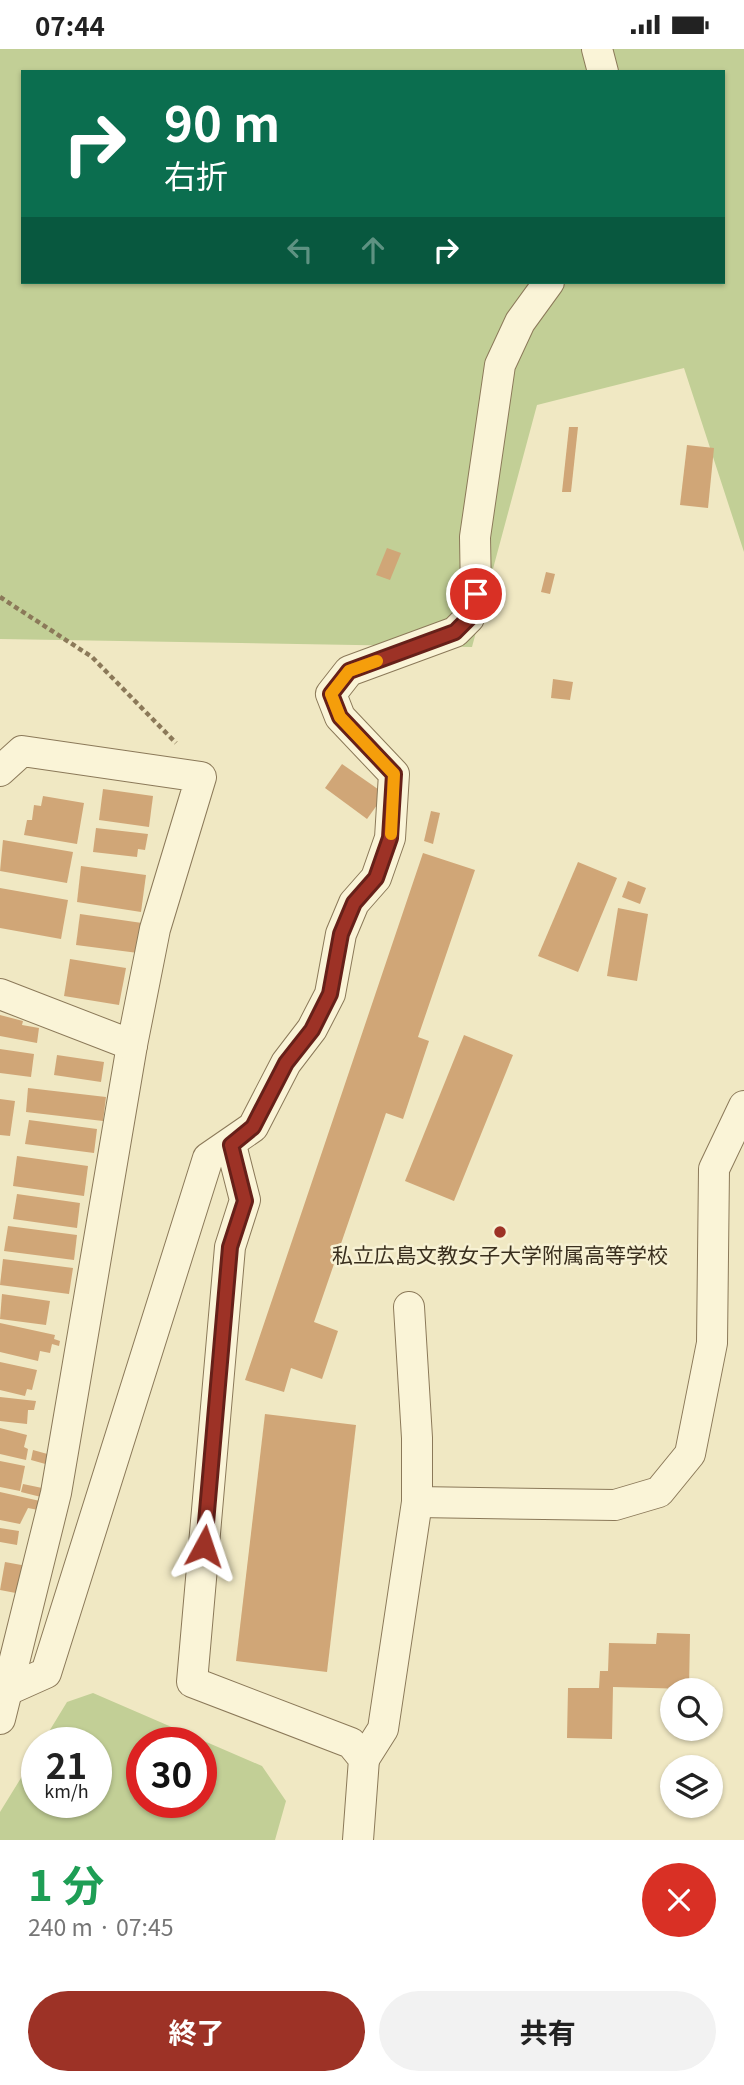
<!DOCTYPE html>
<html lang="ja">
<head>
<meta charset="utf-8">
<style>
  :root { --surface:#fff; --page:#f2f2f2; --text:#222; --muted:#767676; --accent:#9d3226 }
  body { margin:0; font-family:Georgia,"Noto Sans JP",serif; background:var(--page); color:var(--text); height:100vh; display:flex; flex-direction:column; font-size:26px; white-space:nowrap }
  * { box-sizing:border-box; margin:0 }
  p { font-size:23px; color:var(--muted) }
  .icon { flex:none; width:38px; height:38px; fill:none; stroke:currentColor; stroke-width:2; stroke-linecap:round; stroke-linejoin:round }
  .map { position:relative; height:1791px; overflow:hidden }
  .side { display:flex; flex-direction:column; background:var(--surface); flex:1 }
  .side>* { flex:none }
  .hud { position:absolute; left:21px; top:21px; width:704px; height:214px; border-radius:0px; box-shadow:0 2px 5px #0004; background:#0b6e4f; color:#fff; overflow:hidden }
  .controls { position:absolute; left:660px; top:1629px; display:grid; gap:14px }
  .controls a { display:grid; place-items:center; width:63px; height:63px; border-radius:50%; background:var(--surface); box-shadow:0 2px 5px #0004; font-size:35px }
  .speed { position:absolute; left:21px; top:1678px; display:flex; gap:14px; font-size:35px; font-weight:700; text-align:center }
  .speed>* { display:grid; place-content:center; width:91px; height:91px; border-radius:50%; background:var(--surface); box-shadow:0 2px 5px #0004; line-height:1 }
  .speed small { font-size:18px; font-weight:400 }
  .speed .limit { border:10px solid #d22; background:#fff; color:#111 }
  .pin { position:absolute; display:grid; place-items:center; width:60px; height:60px; color:#fff; margin:-30px; border:4px solid #fff; border-radius:50%; box-shadow:0 2px 7px #0007 }
  .me { position:absolute; width:77px; margin:-38px; rotate:5deg; stroke-linejoin:round; filter:drop-shadow(0 0 5px #0008) }
  .turn { display:flex; align-items:center; gap:24px; height:147px; padding:0 28px; font-size:32px }
  .turn .icon { width:91px; height:91px; stroke-width:2.5 }
  .turn b { display:block; font-size:49px; line-height:60px }
  .lanes { display:flex; align-items:center; height:66px; padding:0 28px; background:#0003; justify-content:center; gap:35px; direction:ltr }
  .lanes .off { opacity:.35 }
  .round { display:grid; place-items:center; flex:none; width:74px; height:74px; border-radius:37px; background:var(--page) }
  .summary { display:flex; align-items:center; justify-content:space-between; height:119px; padding:0 28px }
  h1 { font-size:42px; font-weight:700; line-height:52px; color:#1e9e55 }
  .cta { display:flex; gap:14px; margin-top:auto; padding:14px 28px }
  .cta a { flex:1; height:80px; border-radius:42px; background:var(--accent); color:#fff; font-size:28px; font-weight:700; line-height:80px; text-align:center }
  .cta a+a { background:var(--page); color:var(--text) }
  .status { display:flex; justify-content:space-between; align-items:center; height:49px; padding:0 35px; background:var(--surface); direction:ltr }
  .status svg { height:19px; fill:currentColor }
  .map>svg:first-child { display:block }
  .green { fill:#c2cf96; fill-rule:evenodd }
  .building { fill:#d0a677 }
  .lines { fill:none; stroke-linecap:round; stroke-linejoin:round }
  .street-casing { stroke:#8b7959; stroke-width:32 }
  .path { stroke:#8b7959; stroke-width:4.5; stroke-dasharray:5 3.5; stroke-linecap:butt }
  .street { stroke:#faf4d7; stroke-width:30 }
  .route-casing { stroke:#662019; stroke-width:18 }
  .route { stroke:#9d3226; stroke-width:12 }
  .slow { stroke:#f59e0b; stroke-width:12 }
  .poi-dot { fill:#9d3226; stroke:#f7f1d3; stroke-width:2.5 }
  .labels { text-anchor:middle; stroke-width:5; stroke-linejoin:round; paint-order:stroke }
  .poi-label { font-size:21px; fill:#3a2f1e; stroke:#f7f1d3 }
</style>
</head>
<body>
<div class="status"><b>07:44</b><svg viewBox="0 0 49 12"><path d="M0 12V9h3v3zM5 12V6h3v6zM10 12V3h3v9zM15 12V0h3v12zM26 1h20v11H26zM47 4h2v5h-2z"/></svg></div>
<div class="map">
<svg width="744" height="1791" viewBox="0 0 744 1791">
  <rect width="100%" height="100%" fill="#f0e8c3"/>
  <g class="green">
    <path d="M0,0H744V503L684,319L537,356L472,598L0,590ZM23,23H723V233H23Z"/>
    <path d="M93,1644L262,1717L286,1752L275,1791H0V1763L37,1703V1754H96V1694H42L67,1653ZM142,1694H201V1754H142Z"/>
  </g>
  <g class="building">
    <path d="M569,378H578L571,443H562Z"/>
    <path d="M687,396L714,399L708,459L680,456Z"/>
    <path d="M387,499L401,504L390,531L376,526Z"/>
    <path d="M546,523L555,525L550,545L541,543Z"/>
    <path d="M553,630L573,633L570,651L551,649Z"/>
    <path d="M342,715L385,745L367,770L325,739Z"/>
    <path d="M103,740L153,747L149,778L99,771Z"/>
    <path d="M43,747L84,754L77,795L24,786L27,771H32L34,756L41,757Z"/>
    <path d="M431,762L440,764L433,795L424,792Z"/>
    <path d="M96,779L148,785L145,801L138,800L137,808L93,803Z"/>
    <path d="M3,791L73,803L67,834L0,822Z"/>
    <path d="M423,804L475,821L418,988L429,992L403,1070L386,1064L314,1273L338,1282L322,1330L291,1319L284,1343L245,1331Z"/>
    <path d="M578,813L617,829L578,923L538,907Z"/>
    <path d="M81,817L146,826L141,863L77,853Z"/>
    <path d="M628,832L646,839L640,855L622,848Z"/>
    <path d="M0,839L68,851L61,890L0,879Z"/>
    <path d="M618,859L648,865L637,932L607,927Z"/>
    <path d="M80,865L142,874L138,904L76,896Z"/>
    <path d="M70,910L126,919L119,956L64,947Z"/>
    <path d="M0,966L23,972L22,976L39,979L37,994L0,987Z"/>
    <path d="M464,986L513,1006L454,1152L405,1132Z"/>
    <path d="M0,1000L34,1005L31,1028L0,1024Z"/>
    <path d="M57,1006L104,1013L101,1033L54,1026Z"/>
    <path d="M28,1039L106,1048L103,1072L26,1063Z"/>
    <path d="M0,1050L15,1052L10,1087L0,1086Z"/>
    <path d="M29,1071L97,1080L94,1104L25,1095Z"/>
    <path d="M17,1107L88,1117L84,1147L13,1137Z"/>
    <path d="M17,1145L80,1154L77,1179L13,1170Z"/>
    <path d="M8,1177L77,1186L74,1211L4,1202Z"/>
    <path d="M3,1210L73,1219L69,1245L0,1236Z"/>
    <path d="M2,1245L50,1252L46,1276L0,1270Z"/>
    <path d="M0,1274L55,1286L54,1290L60,1292L59,1297L52,1295L50,1304L40,1302L38,1312L0,1303Z"/>
    <path d="M0,1313L37,1321L32,1341L27,1340L25,1347L0,1341Z"/>
    <path d="M0,1348L36,1352L34,1361H28L27,1375L0,1372Z"/>
    <path d="M265,1365L356,1376L327,1623L236,1612Z"/>
    <path d="M0,1379L27,1386L24,1398L28,1400L26,1411L0,1405Z"/>
    <path d="M33,1401L51,1406L49,1416L31,1411Z"/>
    <path d="M0,1412L25,1417L20,1442L0,1438Z"/>
    <path d="M23,1435L47,1440L45,1449L21,1443Z"/>
    <path d="M0,1443L40,1452L38,1461L28,1459L20,1475L0,1471Z"/>
    <path d="M0,1479L19,1482L17,1496L0,1493Z"/>
    <path d="M5,1513L27,1517L21,1545L0,1541Z"/>
    <path d="M657,1584L690,1585L689,1640L613,1638L612,1690L567,1689L568,1639H599L600,1622H608L609,1594L656,1595Z"/>
  </g>
  <g class="lines">
    <g class="street-casing">
      <g id="street">
        <path d="M597,0L603,23"/>
        <path d="M0,722L22,702L201,728L155,880L132,996L56,1444L0,1670"/>
        <path d="M0,945L132,996"/>
        <path d="M231,1096L245,1151L230,1198L192,1633L351,1694L364,1710L358,1791"/>
        <path d="M417,1453L615,1456L659,1443L690,1405L712,1294L714,1120L744,1057"/>
        <path d="M8,1641L46,1624L208,1109L253,1078L286,1014L312,980L330,945L341,885L354,854L376,829L390,789L394,725L340,668L331,645L349,622L455,583L469,569L476,545L475,488L500,316L520,273L549,233"/>
        <path d="M364,1710L383,1680L417,1453V1389L409,1258"/>
      </g>
    </g>
    <path class="path" d="M0,548L92,608L176,694"/>
    <use href="#street" class="street"/>
  </g>
  <g class="lines">
    <g class="route-casing">
      <path id="route" d="M204,1497L230,1198L245,1152L231,1096L253,1078L286,1014L312,981L330,945L341,885L354,854L376,829L390,789L394,725L340,668L331,645L349,622L455,583L469,569L476,545"/>
    </g>
    <use href="#route" class="route"/>
    <path class="slow" d="M377,612L349,622L331,645L340,668L394,725L391,785"/>
  </g>
  <circle class="poi-dot" cx="500" cy="1183" r="7"/>
  <g class="labels">
    <g class="poi-label">
      <text x="500" y="1214">私立広島文教女子大学附属高等学校</text>
    </g>
  </g>
</svg>
<div class="controls">
<a><svg class="icon" aria-label="search" viewBox="0 0 24 24"><circle cx="10" cy="10" r="6"/><path d="M15 15l6 6"/></svg></a>
<a><svg class="icon" aria-label="layers" viewBox="0 0 24 24"><path d="M12 4l9 5-9 5-9-5zM3 14l9 5 9-5"/></svg></a>
</div>
<div class="speed"><div>21<small>km/h</small></div><div class="limit">30</div></div>
<div class="pin" style="left:476px;top:545px;background:#d93025"><svg class="icon" aria-label="arrive" viewBox="0 0 24 24"><path d="M6 21V4h12l-3 4 3 4H6"/></svg></div>
<svg class="me" style="left:204px;top:1497px" viewBox="-20 -20 40 40"><path d="M0-17L14 15 0 8-14 15z" fill="#9d3226" stroke="#fff" stroke-width="4"/></svg>
<div class="hud">
<div class="turn"><svg class="icon" aria-label="right" viewBox="0 0 24 24"><path d="M7 20v-9h11M14 6l5 5-5 5"/></svg><div><b>90 m</b>右折</div></div>
<div class="lanes"><svg class="icon off" aria-label="left" viewBox="0 0 24 24"><path d="M17 20v-9H6M10 6l-5 5 5 5"/></svg><svg class="icon off" aria-label="ahead" viewBox="0 0 24 24"><path d="M12 20V5M6 11l6-6 6 6"/></svg><svg class="icon" aria-label="right" viewBox="0 0 24 24"><path d="M7 20v-9h11M14 6l5 5-5 5"/></svg></div>
</div>
</div>
<section class="side">
<div class="summary"><div><h1>1 分</h1><p>240 m · 07:45</p></div><a class="round" style="background:#d93025;color:#fff"><svg class="icon" aria-label="close" viewBox="0 0 24 24"><path d="M6 6l12 12M18 6L6 18"/></svg></a></div>
<div class="cta"><a>終了</a><a>共有</a></div>
</section>
</body>
</html>
